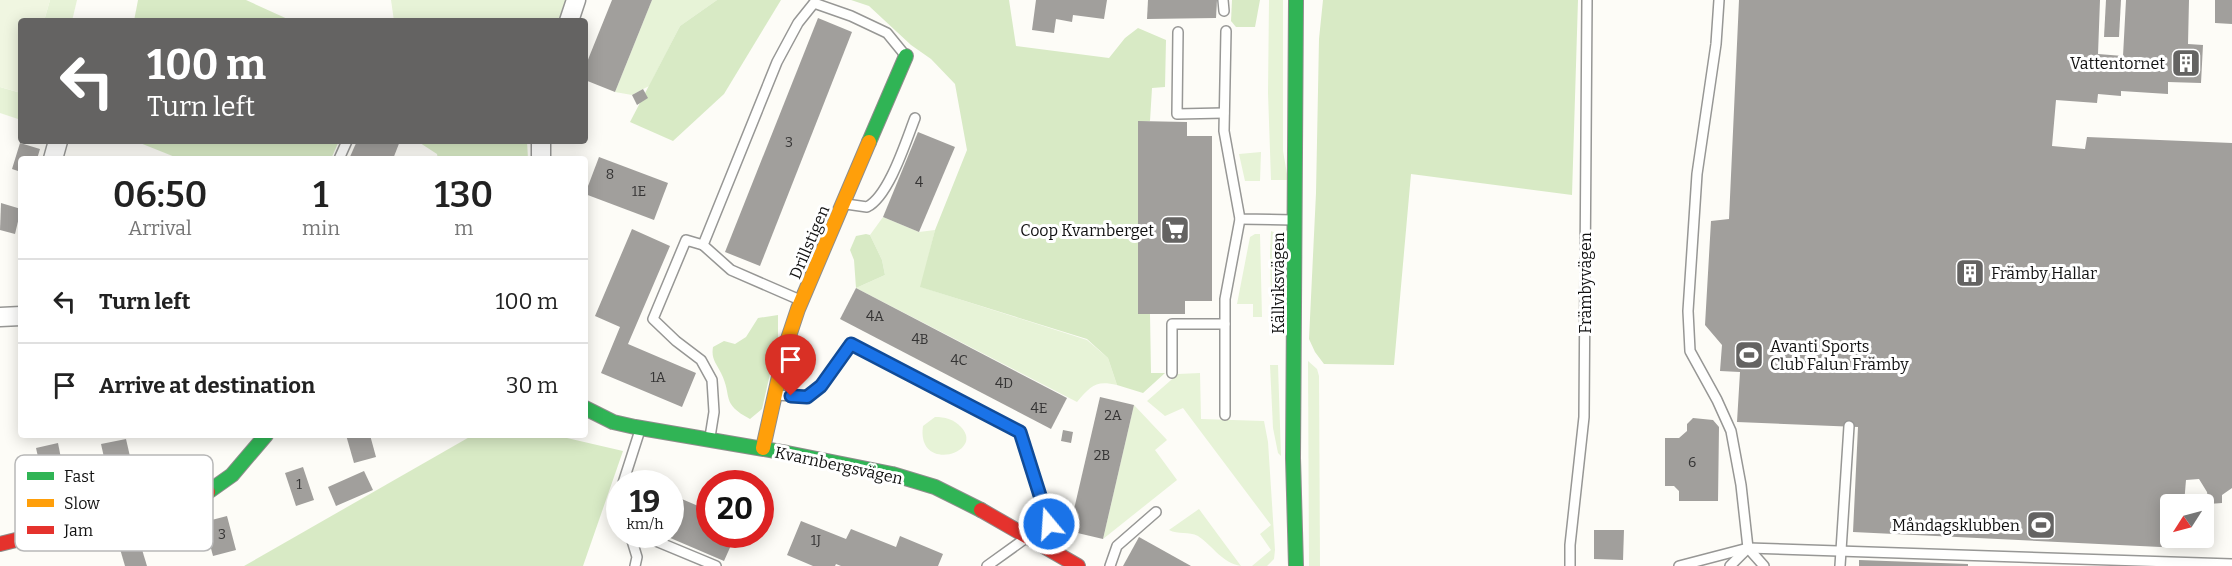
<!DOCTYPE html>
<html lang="en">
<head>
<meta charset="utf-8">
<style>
  :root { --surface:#fff; --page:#f2f2f2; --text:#222; --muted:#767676; --line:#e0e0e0 }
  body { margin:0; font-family:Bitter,serif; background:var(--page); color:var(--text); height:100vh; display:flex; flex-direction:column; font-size:22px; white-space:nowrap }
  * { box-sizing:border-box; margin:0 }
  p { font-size:20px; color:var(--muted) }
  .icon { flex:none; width:33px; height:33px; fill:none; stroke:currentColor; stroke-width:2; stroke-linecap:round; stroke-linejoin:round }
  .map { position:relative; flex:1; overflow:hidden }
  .sheet { position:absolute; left:18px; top:156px; width:570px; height:282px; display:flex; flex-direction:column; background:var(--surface); border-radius:6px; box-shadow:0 3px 15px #0003 }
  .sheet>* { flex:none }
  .banner { position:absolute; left:18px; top:18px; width:570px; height:126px; border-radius:6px; box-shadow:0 3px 15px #0003; background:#646362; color:#fff; overflow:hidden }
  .needle { width:39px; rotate:234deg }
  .fabs { position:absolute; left:2160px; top:494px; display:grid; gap:12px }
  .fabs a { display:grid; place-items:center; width:54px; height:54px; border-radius:6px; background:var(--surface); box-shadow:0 3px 15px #0003; font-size:30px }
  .speed { position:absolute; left:606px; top:470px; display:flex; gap:12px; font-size:30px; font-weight:700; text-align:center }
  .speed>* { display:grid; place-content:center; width:78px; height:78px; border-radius:50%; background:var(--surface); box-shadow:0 3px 15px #0003; line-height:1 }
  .speed small { font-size:15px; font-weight:400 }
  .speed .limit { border:9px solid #d22; background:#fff; color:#111 }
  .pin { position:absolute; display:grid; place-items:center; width:51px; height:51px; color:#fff; margin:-62px -26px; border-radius:50% 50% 50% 0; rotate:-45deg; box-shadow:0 0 6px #0007 }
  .pin .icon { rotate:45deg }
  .me { position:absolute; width:66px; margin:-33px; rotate:342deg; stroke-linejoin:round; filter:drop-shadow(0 0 4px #0008) }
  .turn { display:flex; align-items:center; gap:21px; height:126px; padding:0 30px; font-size:27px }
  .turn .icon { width:78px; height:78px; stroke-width:2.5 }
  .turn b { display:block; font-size:42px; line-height:51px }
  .eta { display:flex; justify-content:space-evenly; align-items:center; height:102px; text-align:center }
  .eta b { font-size:36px; font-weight:600; line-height:42px }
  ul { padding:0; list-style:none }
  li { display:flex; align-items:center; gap:18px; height:84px; padding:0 30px; border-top:2px solid var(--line) }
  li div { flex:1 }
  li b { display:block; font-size:22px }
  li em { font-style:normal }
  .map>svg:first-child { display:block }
  .green { fill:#e7f3d7 }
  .forest { fill:#d8eac5 }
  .pitch { fill:#f0f6e1 }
  .building { fill:#a19f9c }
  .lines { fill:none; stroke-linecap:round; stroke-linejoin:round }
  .lane-casing { stroke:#979795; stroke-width:12 }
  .street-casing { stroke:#979795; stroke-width:21 }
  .fast-casing { stroke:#8e8d8b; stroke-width:16 }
  .slow-casing { stroke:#8e8d8b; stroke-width:16 }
  .jam-casing { stroke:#8e8d8b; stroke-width:16 }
  .lane { stroke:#fffffe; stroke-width:9 }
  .street { stroke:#fffffe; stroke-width:18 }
  .fast { stroke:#30b455; stroke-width:14 }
  .slow { stroke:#ff9f0a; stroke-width:14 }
  .jam { stroke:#e5322d; stroke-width:14 }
  .route-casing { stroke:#114b97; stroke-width:15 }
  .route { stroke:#1a73e8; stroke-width:10 }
  .labels { text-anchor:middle; stroke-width:6; stroke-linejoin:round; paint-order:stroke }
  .number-label { font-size:14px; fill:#353434 }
  .poi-label { font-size:16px; fill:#111; stroke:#fff; text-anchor:end }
  .street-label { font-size:16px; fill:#111; stroke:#fff }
  .key { fill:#fff; stroke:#b8b8b8; stroke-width:1.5 }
  .key-label { font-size:16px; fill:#111 }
</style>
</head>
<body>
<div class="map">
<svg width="2232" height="566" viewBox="0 0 2232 566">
  <rect width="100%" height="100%" fill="#fdfcf7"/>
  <g class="green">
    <path d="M50,0H77L72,21H44Z"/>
    <path d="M391,0H569L563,21H423L416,18L415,21H394Z"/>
    <path d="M652,0H717L680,26L649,86L632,95L615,92Z"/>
    <path d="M1269,0H1283V151L1288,180H1271L1268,93Z"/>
    <path d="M0,87L21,93V120L0,113Z"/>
    <path d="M1261,152L1260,181H1245L1239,154Z"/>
    <path d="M883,217L919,232L935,230L921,287L1087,340L1108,358L1117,385C1095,380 1091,386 1077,402L856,288L885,275L882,260L870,235Z"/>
    <path d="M1271,231L1280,235L1284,246L1278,297L1271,294L1270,254Z"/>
    <path d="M1255,234H1260L1262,317H1253V304H1237L1250,237Z"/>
    <path d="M1308,361L1317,369L1319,376L1320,566H1309Z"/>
    <path d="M1270,365H1278L1281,456L1278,453L1273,428Z"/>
    <path d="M1200,373L1201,419L1264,421L1268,442L1275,550L1274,559L1267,566H1252L1271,550L1260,534L1271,525L1183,408L1165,416L1147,401L1178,374Z"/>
    <path d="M1134,405L1167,440L1155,450L1177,480L1103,539Z"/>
    <path d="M935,417C945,417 953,419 961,427C986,453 916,474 923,426Z"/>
    <path d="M1199,509L1241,566C1222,563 1213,546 1198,536C1189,531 1178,535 1169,530Z"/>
  </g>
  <g class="forest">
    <path d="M138,0H246L292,21H134Z"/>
    <path d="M717,0H781L724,94L673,141L630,122L680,26Z"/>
    <path d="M851,0H1009L1016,46L1109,58L1125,38L1138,28L1166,40L1165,87L1152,88L1150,121L1138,122V314H1150L1151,373H1165L1143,393L1117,385L1108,358L1087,339L920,287L935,230L967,150L955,84L931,59L911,45L869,6Z"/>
    <path d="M1232,0H1260L1255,27H1236L1231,21Z"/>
    <path d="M1323,0H1578L1572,195L1411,174L1394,365L1324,364L1315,352L1309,339L1316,193L1319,39Z"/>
    <path d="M135,141H339L331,159H180Z"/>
    <path d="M417,141H527L528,159H438L437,154Z"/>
    <path d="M866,234L870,235L882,260L885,275L856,288L854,260L850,250L856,236Z"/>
    <path d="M778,315V339L762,409L750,419C720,403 733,397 721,373C716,363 711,359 713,347L724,341L735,344L746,337L758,318Z"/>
    <path d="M473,435H554L623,451L583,566H244Z"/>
  </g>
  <path class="pitch" d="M0,0H50L44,21H21V93L0,87Z"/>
  <g class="building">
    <path d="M612,0H652L615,92L585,80V67Z"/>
    <path d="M1036,0H1107L1104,19L1073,15L1072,22L1056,19L1054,33L1032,30Z"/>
    <path d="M1148,0H1217L1216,18L1147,19Z"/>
    <path d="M1739,0H2100L2098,54L2123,56L2126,0H2189L2188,44L2203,45L2201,83L2168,82V94L2121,91V96L2098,94L2097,103L2056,100L2052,146L2085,149L2087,137L2232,143V488L2222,495V503L2209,504L2207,492L2199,479L2186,480L2184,504H2170V537H2182L2181,548L1853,532L1858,427L1737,422L1740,372L1720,371L1722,345L1705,325L1711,221L1729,219Z"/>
    <path d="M2106,0H2121L2119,37H2104Z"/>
    <path d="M2215,0H2232V24L2215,23Z"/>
    <path d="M818,18L852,32L760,266L725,252Z"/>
    <path d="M643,89L648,98L637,105L632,95Z"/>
    <path d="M1138,121L1187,122V136H1212V301H1185V314H1138Z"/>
    <path d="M918,132L955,147L919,232L883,217Z"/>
    <path d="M357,141H400L393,159H349Z"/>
    <path d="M20,143L40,149L37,159H21V172L12,169Z"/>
    <path d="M599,157L668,183L654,220L585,194Z"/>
    <path d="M1,203L21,209L15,234L0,230Z"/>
    <path d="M632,229L670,246L628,344L696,373L682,407L601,373L620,327L595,316Z"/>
    <path d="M856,288L1067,398L1051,429L840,319Z"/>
    <path d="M1100,397L1134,405L1103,539L1069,531Z"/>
    <path d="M1693,418L1713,420L1719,427L1718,501H1679V491L1674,486H1665V438H1679L1687,431V424Z"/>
    <path d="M1063,430L1073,432L1071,443L1061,441Z"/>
    <path d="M346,435H370L376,457L354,463Z"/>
    <path d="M126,439L137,487L112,493L101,444Z"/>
    <path d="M58,443L66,484L45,488L36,448Z"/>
    <path d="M303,467L314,500L296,506L285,473Z"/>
    <path d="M364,471L373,490L336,506L328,487Z"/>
    <path d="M670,494L710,511V534H736L724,561L661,534H670Z"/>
    <path d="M227,516L236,550L213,556L204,522Z"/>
    <path d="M801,521L846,539L851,529L896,547L900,536L943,554L938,566H841L836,564L835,566H813L787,555Z"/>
    <path d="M1594,530H1624L1623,560L1594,559Z"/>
    <path d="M1139,537L1191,566H1123Z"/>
    <path d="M140,543L147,566H125L120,549Z"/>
    <path d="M1859,560L1968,564V566H1859Z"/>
  </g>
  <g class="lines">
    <g class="lane-casing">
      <g id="lane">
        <path d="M1223,0L1224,11"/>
        <path d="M1719,0L1716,44L1697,174L1688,311L1690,351L1717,400L1731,431L1741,485L1748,548L1764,566"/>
        <path d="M1226,31L1224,131L1240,219L1294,220"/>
        <path d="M1178,32L1177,114L1224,113"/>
        <path d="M339,159L347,141"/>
        <path d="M846,204L867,207C889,196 906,141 915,118"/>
        <path d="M703,245L686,240L653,319L676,341L701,360L712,380L714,412L710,437"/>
        <path d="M800,300L731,270L703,245L777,62L798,23L814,3L851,16L887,33L905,55"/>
        <path d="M1172,373V324H1225"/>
        <path d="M777,395L807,397L821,386L851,344L1020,432L1056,549"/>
        <path d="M1225,415V299L1240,219"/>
        <path d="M623,483L640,430"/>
        <path d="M620,494V515"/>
        <path d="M630,534L637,557L635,566"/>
        <path d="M639,534L716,566"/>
        <path d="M987,566L1026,538"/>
        <path d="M1110,566L1117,546L1156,512"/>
        <path d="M1570,566V545L1584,417L1587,0"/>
        <path d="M1679,566L1748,548L2232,564"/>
        <path d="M1730,566L1746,550"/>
        <path d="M1840,566L1849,426"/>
      </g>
    </g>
    <g class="street-casing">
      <g id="street">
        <path d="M569,21L576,0"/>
        <path d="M53,159L58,141"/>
        <path d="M541,159V141"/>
        <path d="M0,317L21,316"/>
      </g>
    </g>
    <g class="fast-casing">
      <g id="fast">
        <path d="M1296,0L1293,458L1296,566"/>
        <path d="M869,142L906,56"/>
        <path d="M585,408L613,422L635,427L787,453L892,474L935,487L981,510"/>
        <path d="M208,492L232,475L266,435"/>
      </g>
    </g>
    <g class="slow-casing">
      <path id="slow" d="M763,448L786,345L798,309L869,142"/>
    </g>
    <g class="jam-casing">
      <g id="jam">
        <path d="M981,510L1078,566"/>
        <path d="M0,544L208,492"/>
      </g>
    </g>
    <use href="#lane" class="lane"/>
    <use href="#street" class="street"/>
    <use href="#fast" class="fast"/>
    <use href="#slow" class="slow"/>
    <use href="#jam" class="jam"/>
  </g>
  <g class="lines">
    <g class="route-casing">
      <path id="route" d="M791,396L807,397L821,386L851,344L1020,432L1049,524"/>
    </g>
    <use href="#route" class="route"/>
  </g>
  <defs>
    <g id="building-square" transform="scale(1.5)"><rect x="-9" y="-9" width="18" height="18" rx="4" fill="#646362" stroke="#fff"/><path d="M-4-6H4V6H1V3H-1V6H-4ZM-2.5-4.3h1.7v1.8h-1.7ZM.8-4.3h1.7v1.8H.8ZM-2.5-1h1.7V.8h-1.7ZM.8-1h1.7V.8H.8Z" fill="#fff"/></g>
    <g id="supermarket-square" transform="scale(1.5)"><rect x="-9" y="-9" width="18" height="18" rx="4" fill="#646362" stroke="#fff"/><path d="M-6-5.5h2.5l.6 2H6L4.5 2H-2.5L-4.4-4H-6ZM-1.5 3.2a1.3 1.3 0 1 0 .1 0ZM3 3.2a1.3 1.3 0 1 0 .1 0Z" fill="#fff"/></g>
    <g id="stadium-square" transform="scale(1.5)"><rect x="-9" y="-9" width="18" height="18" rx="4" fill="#646362" stroke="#fff"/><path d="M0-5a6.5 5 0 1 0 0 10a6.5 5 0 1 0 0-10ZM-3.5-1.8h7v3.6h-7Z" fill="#fff"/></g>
  </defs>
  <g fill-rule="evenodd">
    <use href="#building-square" x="2186" y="63"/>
    <use href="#supermarket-square" x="1175" y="230"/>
    <use href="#building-square" x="1970" y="273"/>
    <use href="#stadium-square" x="1749" y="355"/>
    <use href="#stadium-square" x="2041" y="525"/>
  </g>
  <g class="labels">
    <g class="number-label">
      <text x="789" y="147">3</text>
      <text x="610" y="179">8</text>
      <text x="919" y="187">4</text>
      <text x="639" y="196">1E</text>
      <text x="875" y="321">4A</text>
      <text x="920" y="344">4B</text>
      <text x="959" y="365">4C</text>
      <text x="658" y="382">1A</text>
      <text x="1004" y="388">4D</text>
      <text x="1039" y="413">4E</text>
      <text x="1113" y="420">2A</text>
      <text x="1102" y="460">2B</text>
      <text x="1692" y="467">6</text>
      <text x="299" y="489">1</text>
      <text x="222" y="539">3</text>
      <text x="816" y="545">1J</text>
    </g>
    <g class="poi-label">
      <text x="2165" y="69">Vattentornet</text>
      <text x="1154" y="236">Coop Kvarnberget</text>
      <text x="1991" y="279" text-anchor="start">Främby Hallar</text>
      <text x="1770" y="352" text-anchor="start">Avanti Sports<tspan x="1770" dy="18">Club Falun Främby</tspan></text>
      <text x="2020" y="531">Måndagsklubben</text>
    </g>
    <g class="street-label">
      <text transform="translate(809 242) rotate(-67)" y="6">Drillstigen</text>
      <text transform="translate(1278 283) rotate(-90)" y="6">Källviksvägen</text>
      <text transform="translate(1585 283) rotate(-90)" y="6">Främbyvägen</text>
      <text transform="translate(839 465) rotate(12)" y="6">Kvarnbergsvägen</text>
    </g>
  </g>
  <rect x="15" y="455" width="198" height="96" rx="9" class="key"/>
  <rect x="27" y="472" width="27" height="8" fill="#30b455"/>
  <rect x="27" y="499" width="27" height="8" fill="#ff9f0a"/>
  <rect x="27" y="526" width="27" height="8" fill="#e5322d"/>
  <g class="key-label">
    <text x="64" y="482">Fast</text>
    <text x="64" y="509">Slow</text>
    <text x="64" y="536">Jam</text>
  </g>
</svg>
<div class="fabs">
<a><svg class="needle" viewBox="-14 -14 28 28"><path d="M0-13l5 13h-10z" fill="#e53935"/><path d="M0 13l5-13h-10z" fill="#767676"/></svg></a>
</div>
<div class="speed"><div>19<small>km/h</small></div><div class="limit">20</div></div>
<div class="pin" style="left:791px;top:396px;background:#d93025"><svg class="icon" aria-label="arrive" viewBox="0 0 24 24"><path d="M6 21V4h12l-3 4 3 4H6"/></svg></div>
<svg class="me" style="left:1049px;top:524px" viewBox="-20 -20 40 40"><circle r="17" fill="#1a73e8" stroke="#fff" stroke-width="3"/><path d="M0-11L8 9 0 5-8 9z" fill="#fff"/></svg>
<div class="banner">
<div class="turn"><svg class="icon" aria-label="left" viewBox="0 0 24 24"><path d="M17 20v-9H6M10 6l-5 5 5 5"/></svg><div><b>100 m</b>Turn left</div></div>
</div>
<section class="sheet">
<div class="eta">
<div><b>06:50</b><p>Arrival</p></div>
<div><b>1</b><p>min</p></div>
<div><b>130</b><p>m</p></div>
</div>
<ul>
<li><svg class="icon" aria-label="left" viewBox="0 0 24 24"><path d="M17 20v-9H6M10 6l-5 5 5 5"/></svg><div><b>Turn left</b></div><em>100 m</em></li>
<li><svg class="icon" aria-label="arrive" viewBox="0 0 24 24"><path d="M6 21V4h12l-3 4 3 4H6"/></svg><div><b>Arrive at destination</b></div><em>30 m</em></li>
</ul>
</section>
</div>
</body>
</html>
